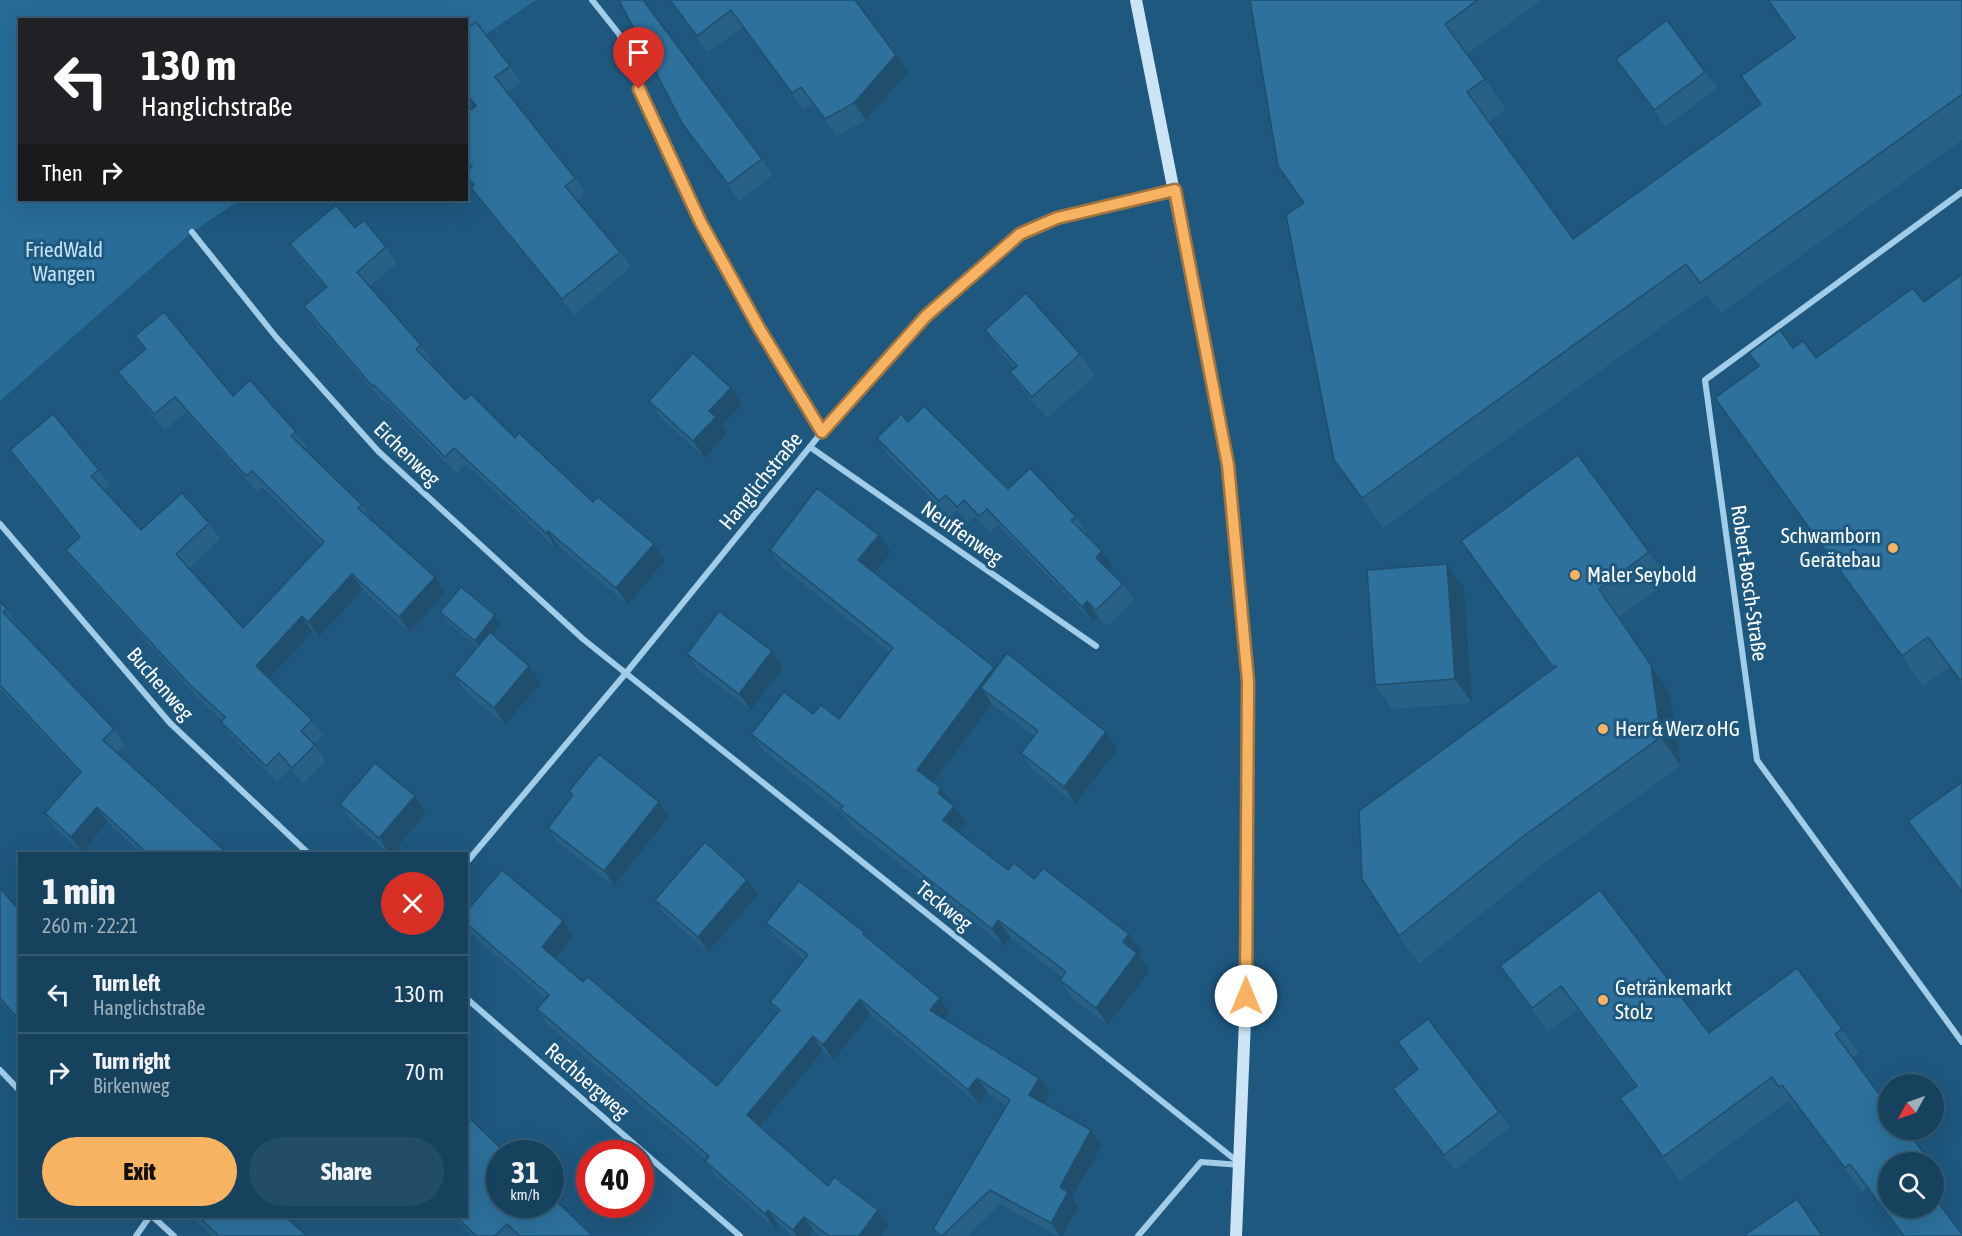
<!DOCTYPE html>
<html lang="en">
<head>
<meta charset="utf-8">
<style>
  :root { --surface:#16425e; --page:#234d67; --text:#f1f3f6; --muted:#9eb0bc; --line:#355b73; --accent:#f7b361 }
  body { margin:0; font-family:"Asap Condensed",sans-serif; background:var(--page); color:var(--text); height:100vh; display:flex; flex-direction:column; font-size:22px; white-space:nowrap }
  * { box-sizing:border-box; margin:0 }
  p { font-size:20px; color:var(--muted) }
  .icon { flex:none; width:33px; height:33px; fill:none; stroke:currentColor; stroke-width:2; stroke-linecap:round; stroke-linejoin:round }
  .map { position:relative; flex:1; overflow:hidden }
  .details { position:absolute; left:18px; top:852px; width:450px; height:366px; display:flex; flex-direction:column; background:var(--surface); border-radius:0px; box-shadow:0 6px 24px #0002,0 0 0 2px var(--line) }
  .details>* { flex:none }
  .hud { position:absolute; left:18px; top:18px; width:450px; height:183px; border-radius:0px; box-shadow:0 6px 24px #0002,0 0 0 2px var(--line); background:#202124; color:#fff; overflow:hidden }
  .needle { width:39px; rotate:230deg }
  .tools { position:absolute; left:1878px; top:1074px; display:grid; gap:12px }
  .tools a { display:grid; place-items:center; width:66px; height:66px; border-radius:50%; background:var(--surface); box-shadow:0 6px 24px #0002,0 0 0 2px var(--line); font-size:30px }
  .speed { position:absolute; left:486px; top:1140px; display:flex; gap:12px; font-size:30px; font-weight:700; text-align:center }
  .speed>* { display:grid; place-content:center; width:78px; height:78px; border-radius:50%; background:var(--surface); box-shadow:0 6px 24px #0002,0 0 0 2px var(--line); line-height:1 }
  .speed small { font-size:15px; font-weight:400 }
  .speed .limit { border:9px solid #d22; background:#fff; color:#111 }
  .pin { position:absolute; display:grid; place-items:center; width:51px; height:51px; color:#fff; margin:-62px -26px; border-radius:50% 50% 50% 0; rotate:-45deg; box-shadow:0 0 6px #0007 }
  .pin .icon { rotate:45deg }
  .me { position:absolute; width:66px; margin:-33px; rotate:0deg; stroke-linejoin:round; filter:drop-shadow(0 0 4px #0008) }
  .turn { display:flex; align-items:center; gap:21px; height:126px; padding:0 24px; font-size:27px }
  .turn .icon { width:78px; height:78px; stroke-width:2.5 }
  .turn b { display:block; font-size:42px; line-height:51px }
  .then { display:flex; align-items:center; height:57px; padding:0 24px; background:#0003; gap:12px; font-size:22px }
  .round { display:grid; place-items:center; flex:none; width:63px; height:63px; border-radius:32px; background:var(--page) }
  .headline { display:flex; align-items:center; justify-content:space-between; height:102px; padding:0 24px }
  h1 { font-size:36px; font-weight:800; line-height:45px }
  .button { display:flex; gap:12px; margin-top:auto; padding:12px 24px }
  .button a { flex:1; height:69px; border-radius:36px; background:var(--accent); color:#111; font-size:24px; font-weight:800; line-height:69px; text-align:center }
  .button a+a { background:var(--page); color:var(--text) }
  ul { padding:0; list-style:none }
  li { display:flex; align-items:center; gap:18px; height:78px; padding:0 24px; border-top:2px solid var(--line) }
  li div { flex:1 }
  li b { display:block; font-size:22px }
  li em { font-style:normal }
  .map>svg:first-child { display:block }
  .green { fill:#286c97 }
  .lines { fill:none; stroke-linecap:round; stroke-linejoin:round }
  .street { stroke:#a2cde8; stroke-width:6 }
  .secondary { stroke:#cce5f6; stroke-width:12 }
  .wall { fill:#276186 }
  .shaded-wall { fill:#204f6d }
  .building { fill:#2d719c; stroke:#204f6d; stroke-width:1.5 }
  .route-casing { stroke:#a1743f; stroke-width:15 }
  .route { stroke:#f7b361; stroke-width:10 }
  .poi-dot { fill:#f7b361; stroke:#1e587e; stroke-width:2 }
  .labels { text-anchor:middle; stroke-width:6; stroke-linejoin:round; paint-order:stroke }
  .park-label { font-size:21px; fill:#c5e4f6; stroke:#1e587e }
  .street-label { font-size:21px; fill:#fff; stroke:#1e587e }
  .poi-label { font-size:21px; fill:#fff; stroke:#1e587e; text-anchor:start }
</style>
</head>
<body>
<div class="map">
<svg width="1962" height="1236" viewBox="0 0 1962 1236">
  <rect width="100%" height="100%" fill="#1e587e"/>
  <path class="green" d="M0,0H536L467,47L466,20H20V200H240L192,232L0,401Z"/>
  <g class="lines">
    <g class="street">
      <path d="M592,0L619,34L646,107L700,221L759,328L822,432"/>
      <path d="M1962,192L1705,380L1757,760L1962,1042"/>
      <path d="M192,232L276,337L378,451L583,639L1238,1162"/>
      <path d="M810,447L1096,646"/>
      <path d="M0,524L170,723L309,854"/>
      <path d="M466,863L626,673L822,432L926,316L1020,234L1057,217L1174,190"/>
      <path d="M466,998L740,1236"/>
      <path d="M0,1070L20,1091"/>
      <path d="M152,1216L174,1236"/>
      <path d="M136,1236L150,1216"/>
      <path d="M1138,1236L1201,1162L1241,1165"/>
    </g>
    <path class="secondary" d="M1136,0L1228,465L1248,681L1246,996L1236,1236"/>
  </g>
  <g class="wall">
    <path d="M669,0H855L908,72L866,120L837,136L812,104L804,110L743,27L708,52Z"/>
    <path d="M1250,0H1542L1467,54L1506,109L1489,122L1573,239L1761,104L1795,38L1767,0H1962V140L1721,313L1707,294L1383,528L1334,460L1304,203Z"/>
    <path d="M466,29L510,66L521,82L507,92L575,178L586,193L578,201L620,252L631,267L574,315L482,203L471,188L473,186L466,176L471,168L466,162V113L475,106L466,95Z"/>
    <path d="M1616,59L1705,72L1717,88L1666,127Z"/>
    <path d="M683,125L762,159L773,175L739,201Z"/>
    <path d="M355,228L386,247L397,263L370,286L421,345L432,361L429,364L465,400L515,438L593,502L654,544L665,561L628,605L559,547L557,549L466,464L456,473L386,401L384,403L315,323L304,306L326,288L301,260L290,244Z"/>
    <path d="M1962,274V684L1949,667L1923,686L1715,398L1758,367L1749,353L1793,348L1816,358L1924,302Z"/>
    <path d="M985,330L1080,354L1095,376L1047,418L1025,393L1010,372L1015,368L1000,351Z"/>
    <path d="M135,336L233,396L296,432L307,447L305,449L362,505L372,521L435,577L445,593L410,633L363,590L319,637L313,632L269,679L312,720L323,736L314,744L326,761L303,783L290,769L277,782L232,737L221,722L222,720L199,699L77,565L66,550L79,538L21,466L10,450L99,470L110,485L104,490L141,530L209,523L220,539L189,568L243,628L321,544L262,487L257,492L186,412L165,430L129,387L118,372L145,350Z"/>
    <path d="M649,401L742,404L722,426L727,433L705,458L660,417Z"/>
    <path d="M908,422L1008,489L1076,517L1087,532L1085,534L1102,551L1113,567L1109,571L1123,584L1134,600L1107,626L1098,617L1093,622L998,525L990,532L975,516L968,523L957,510L950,517L887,454L877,438Z"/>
    <path d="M1461,541L1649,552L1669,581L1619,617L1670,693L1681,766L1545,863L1419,964L1399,936L1554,669Z"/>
    <path d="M770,550L891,552L874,573L995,669L1106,732L1118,749L1075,804L1032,769L1021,753L1034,736L992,704L934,782L941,788L966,824L959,833L1008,870L1034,879L1129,934L1142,952L1139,956L1150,971L1108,1025L1072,998L1060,980L1062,977L1011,938L1004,946L853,827L845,816L764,751L751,734L813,714L839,719L890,653L782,567Z"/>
    <path d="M1464,588L1472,703L1392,709L1375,685Z"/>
    <path d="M0,601L17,624L16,625L114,729L125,745L117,752L228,854H142L108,822L82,852L55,828L45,813L79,773L2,691L0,693Z"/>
    <path d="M440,612L495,615L501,624L493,635L529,666L541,683L505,725L466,692L454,675L478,647L446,621Z"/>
    <path d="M687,654L783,668L751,710L699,671Z"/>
    <path d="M1962,782V894L1908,821Z"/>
    <path d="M569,791L669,817L614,886L558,843L548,828L572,796Z"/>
    <path d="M415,796L426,813L392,854H389L352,821L340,804Z"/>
    <path d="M0,888L20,911V1024L0,1001Z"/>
    <path d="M758,895L708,952L665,914L655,900Z"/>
    <path d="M466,912L573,936L556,959L583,982L717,1086L778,1013L770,1002L804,959L777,938L766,923L870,940L940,998L950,1013L945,1019L1050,1093L1044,1103L1091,1130L1102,1145L1072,1198L1078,1207L1062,1236H1057L1000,1204L967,1236H938L933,1229L1007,1106L988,1093L979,1105L870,1014L834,1060L823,1051L761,1126L828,1186L878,1210L889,1225L881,1236H820L814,1231L810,1236H793L779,1225L775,1229L715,1175L705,1161L706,1160L547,1024L537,1009L546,999L471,934L466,927Z"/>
    <path d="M1500,966L1709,1033L1842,1029L1859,1053L1853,1058L1931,1162H1888L1962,1236H1903L1867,1188L1862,1192L1799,1109L1796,1111L1788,1101L1680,1181L1620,1098L1636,1087L1577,1010L1548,1032Z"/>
    <path d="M1398,1042L1499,1112L1510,1127L1455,1170L1403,1105L1393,1089L1418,1069Z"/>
    <path d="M1934,1167L1944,1181L1934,1189Z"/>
    <path d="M192,1216H285L307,1236H212L195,1220Z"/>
    <path d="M455,1216H466L593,1236H472L462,1226Z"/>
  </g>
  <g class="shaded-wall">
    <path d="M896,55L908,72L866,120L854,103Z"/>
    <path d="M731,388L742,404L722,426L727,433L705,458L693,441L709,411Z"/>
    <path d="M548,531L559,547L557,549L546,533Z"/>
    <path d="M879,535L891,552L871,578L858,560Z"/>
    <path d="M654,544L665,561L628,605L616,588Z"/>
    <path d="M1102,551L1113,567L1107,573L1096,558Z"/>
    <path d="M1447,564L1464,588L1472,703L1455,679Z"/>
    <path d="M352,574L363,590L319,637L308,622Z"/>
    <path d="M435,577L445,593L410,633L399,617Z"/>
    <path d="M1599,589L1670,693L1681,766L1661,737Z"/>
    <path d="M1087,601L1098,617L1093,622L1082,607Z"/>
    <path d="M495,615L501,624L481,649L475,641Z"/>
    <path d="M302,616L313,632L267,681L256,666Z"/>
    <path d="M772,651L783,668L751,710L739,694Z"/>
    <path d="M529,666L541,683L505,725L494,708Z"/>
    <path d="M994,667L1006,685L981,688L992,704L929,788L917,770Z"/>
    <path d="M1106,732L1118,749L1075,804L1064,787Z"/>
    <path d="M941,788L954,806L938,793Z"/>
    <path d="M415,796L426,813L392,854H390L379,838Z"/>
    <path d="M659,802L669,817L614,886L604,871Z"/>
    <path d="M954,806L966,824L955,838L943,820Z"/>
    <path d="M97,807L108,822L82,852L71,837Z"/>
    <path d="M747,880L758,895L708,952L698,937Z"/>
    <path d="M998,920L1011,938L1004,946L992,929Z"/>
    <path d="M563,921L573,936L553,962L542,947Z"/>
    <path d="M1129,934L1142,952L1139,956L1150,971L1108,1025L1096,1008L1123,942Z"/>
    <path d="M940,998L950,1013L940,1025L930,1010Z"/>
    <path d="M860,999L870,1014L834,1060L823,1045Z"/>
    <path d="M813,1036L823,1051L758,1129L747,1115Z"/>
    <path d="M977,1078L988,1093L979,1105L968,1090Z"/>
    <path d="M1039,1078L1050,1093L1040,1110L1029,1095Z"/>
    <path d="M1091,1130L1102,1145L1072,1198L1078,1207L1062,1236H1060L1051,1223L1060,1187Z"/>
    <path d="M768,1210L779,1225L775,1229L765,1214Z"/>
    <path d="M878,1210L889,1225L881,1236H859Z"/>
    <path d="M804,1217L814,1231L810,1236H797L793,1230Z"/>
  </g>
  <g class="building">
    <path d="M619,0H643L762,159L728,184L683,125Z"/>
    <path d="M670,0H855L896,55L854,103L825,119L801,87L792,93L731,10L697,36Z"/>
    <path d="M1250,0H1478L1445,24L1485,79L1467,92L1573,239L1761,104L1741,76L1795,38L1768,0H1962V94L1700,283L1686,264L1362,498L1334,460L1286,215L1304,203L1278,166Z"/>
    <path d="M1667,20L1705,72L1654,110L1616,59Z"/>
    <path d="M476,22L510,66L495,77L575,178L565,186L620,252L562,299L471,188L474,185L466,176V172L472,167L466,159V113L476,106L466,93V29Z"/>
    <path d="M336,205L355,228L364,220L386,247L357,272L421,345L416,349L465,400L471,394L515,438L519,433L593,502L598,497L654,544L616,588L548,531L546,533L454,448L445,457L374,385L373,387L304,306L327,287L290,244Z"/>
    <path d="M1962,274V678L1960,680L1928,637L1902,656L1715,398L1759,366L1749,353L1780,330L1793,348L1803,341L1816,358L1913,288L1924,302Z"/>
    <path d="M1026,293L1080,354L1032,397L1010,372L1017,366L985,330Z"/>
    <path d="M164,312L233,396L250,380L296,432L291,436L362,505L358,508L435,577L399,617L352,574L308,622L302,616L256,666L312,720L301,731L315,745L292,768L279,753L266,766L221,722L225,717L189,684L66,550L80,537L10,450L53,414L99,470L91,476L141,530L182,493L209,523L176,554L243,628L324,542L252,471L246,476L175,397L154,414L118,372L146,349L135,336Z"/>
    <path d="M693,353L731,388L709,411L716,417L693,441L649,401Z"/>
    <path d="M924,406L1008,489L1030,468L1076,517L1071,520L1102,551L1096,558L1123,584L1096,610L1087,601L1082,607L987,509L979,516L964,500L957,507L946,495L939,501L877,438L901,414L908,422Z"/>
    <path d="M1578,455L1649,552L1599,589L1651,665L1661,737L1525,835L1399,936L1362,879L1359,811L1557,666L1553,667L1461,541Z"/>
    <path d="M817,488L879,535L858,560L994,667L917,770L941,788L938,793L954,806L943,820L1008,870L1014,863L1034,879L1043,868L1129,934L1123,942L1137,953L1096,1008L1060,980L1066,972L998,920L992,929L840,809L843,806L751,734L784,692L813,714L821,705L839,719L893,648L770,550Z"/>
    <path d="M1447,564L1455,679L1375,685L1367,570Z"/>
    <path d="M461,587L495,615L475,641L440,612Z"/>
    <path d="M0,601L7,609L3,612L114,729L103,740L228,854H148L97,807L71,837L45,813L81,772L0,685Z"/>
    <path d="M719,611L772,651L739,694L687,654Z"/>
    <path d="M490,632L529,666L494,708L454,675Z"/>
    <path d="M1007,653L1106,732L1064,787L1021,753L1038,731L981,688Z"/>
    <path d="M599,754L659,802L604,871L548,828L573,795L569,791Z"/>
    <path d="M375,763L415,796L379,838L340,804Z"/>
    <path d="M1962,782V892L1908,821Z"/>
    <path d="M705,842L747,880L698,937L655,900Z"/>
    <path d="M502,870L563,921L542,947L583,982L588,977L717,1086L780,1010L770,1002L808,955L766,923L799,881L864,932L863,934L940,998L930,1010L1039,1078L1029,1095L1091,1130L1060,1187L1068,1192L1051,1223L990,1190L942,1236L933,1229L1010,1100L977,1078L968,1090L860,999L823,1045L813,1036L747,1115L828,1186L834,1177L878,1210L859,1236H829L804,1217L793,1230L768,1210L765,1214L705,1161L709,1156L537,1009L549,995L466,923V912Z"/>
    <path d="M0,888L20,911V1021L0,998Z"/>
    <path d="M1600,890L1709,1033L1797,968L1842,1029L1835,1034L1888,1106V1130H1906L1927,1157L1920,1162H1888V1208H1934V1197L1962,1234V1236H1904L1850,1164L1845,1168L1782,1085L1779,1087L1772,1077L1663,1157L1620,1098L1637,1086L1561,986L1532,1008L1500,966Z"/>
    <path d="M1428,1019L1499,1112L1444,1155L1393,1089L1418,1069L1398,1042Z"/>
    <path d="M466,1115L507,1154H500V1204H550V1195L593,1236H520L507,1224L495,1236H476L456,1216H466Z"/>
    <path d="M1797,1199L1822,1236H1746L1745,1235Z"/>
    <path d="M198,1216H285L307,1236H219Z"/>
  </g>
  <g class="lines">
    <g class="route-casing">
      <path id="route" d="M639,89L700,221L759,328L822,432L926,316L1020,234L1057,218L1175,190L1228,465L1248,681L1246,996"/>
    </g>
    <use href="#route" class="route"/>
  </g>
  <g class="poi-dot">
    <circle cx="1893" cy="548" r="6"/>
    <circle cx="1575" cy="575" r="6"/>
    <circle cx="1603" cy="729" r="6"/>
    <circle cx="1603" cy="1000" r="6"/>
  </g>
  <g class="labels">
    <g class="park-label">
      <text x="64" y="257">FriedWald<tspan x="64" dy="24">Wangen</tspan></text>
    </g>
    <g class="street-label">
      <text transform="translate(407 454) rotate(44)" y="7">Eichenweg</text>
      <text transform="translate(761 481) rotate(-51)" y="7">Hanglichstraße</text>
      <text transform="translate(962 533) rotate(35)" y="7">Neuffenweg</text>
      <text transform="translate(1749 583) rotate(82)" y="7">Robert-Bosch-Straße</text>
      <text transform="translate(160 684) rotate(49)" y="7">Buchenweg</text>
      <text transform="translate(944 906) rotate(39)" y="7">Teckweg</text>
      <text transform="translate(587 1081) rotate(41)" y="7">Rechbergweg</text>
    </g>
    <g class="poi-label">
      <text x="1881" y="543" text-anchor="end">Schwamborn<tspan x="1881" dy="24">Gerätebau</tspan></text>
      <text x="1587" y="582">Maler Seybold</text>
      <text x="1615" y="736">Herr &amp; Werz oHG</text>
      <text x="1615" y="995">Getränkemarkt<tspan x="1615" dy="24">Stolz</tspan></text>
    </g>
  </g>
</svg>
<div class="tools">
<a><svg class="needle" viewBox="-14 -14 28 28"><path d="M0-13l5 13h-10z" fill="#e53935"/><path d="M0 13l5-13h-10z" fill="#9eb0bc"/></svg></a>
<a><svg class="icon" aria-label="search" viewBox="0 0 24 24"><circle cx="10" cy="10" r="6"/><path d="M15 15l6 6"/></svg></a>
</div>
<div class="speed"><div>31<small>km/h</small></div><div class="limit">40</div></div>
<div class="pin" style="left:639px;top:89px;background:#d93025"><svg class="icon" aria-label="arrive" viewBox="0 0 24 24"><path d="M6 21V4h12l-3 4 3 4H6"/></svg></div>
<svg class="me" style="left:1246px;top:996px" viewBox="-20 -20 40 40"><circle r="19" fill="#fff"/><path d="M0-13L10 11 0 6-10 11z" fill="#f7b361"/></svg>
<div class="hud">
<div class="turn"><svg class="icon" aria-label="left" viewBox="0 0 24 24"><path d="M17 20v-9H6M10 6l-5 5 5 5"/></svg><div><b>130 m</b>Hanglichstraße</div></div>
<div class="then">Then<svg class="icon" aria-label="right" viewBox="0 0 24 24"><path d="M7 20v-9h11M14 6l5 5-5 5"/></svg></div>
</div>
<section class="details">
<div class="headline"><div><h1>1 min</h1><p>260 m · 22:21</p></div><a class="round" style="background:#d93025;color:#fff"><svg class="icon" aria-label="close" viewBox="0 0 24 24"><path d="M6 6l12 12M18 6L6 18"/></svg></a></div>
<ul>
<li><svg class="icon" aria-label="left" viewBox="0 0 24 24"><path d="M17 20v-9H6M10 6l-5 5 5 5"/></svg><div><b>Turn left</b><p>Hanglichstraße</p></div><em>130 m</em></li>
<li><svg class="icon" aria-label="right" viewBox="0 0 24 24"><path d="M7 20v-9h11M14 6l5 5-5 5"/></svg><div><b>Turn right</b><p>Birkenweg</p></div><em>70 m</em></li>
</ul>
<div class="button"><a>Exit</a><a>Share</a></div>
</section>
</div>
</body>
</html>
